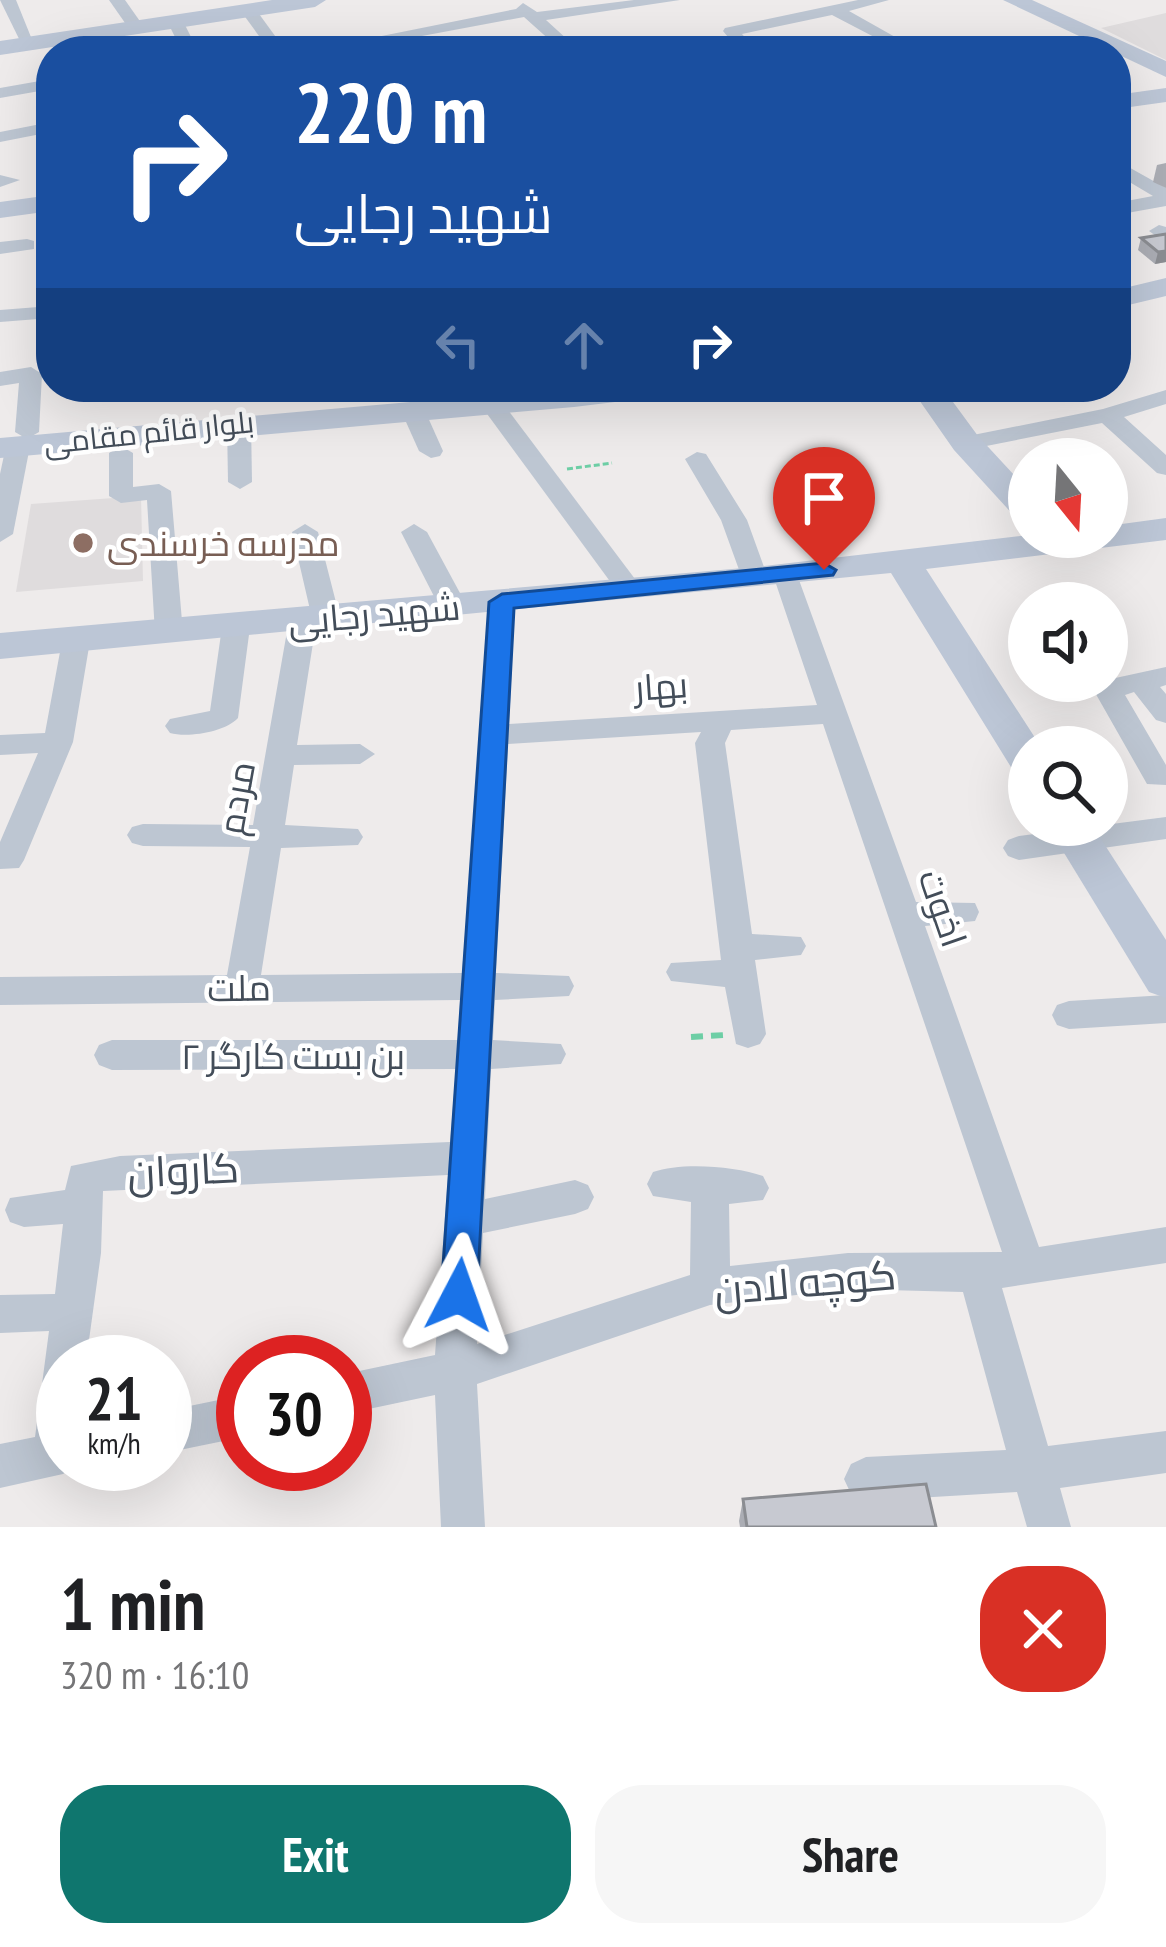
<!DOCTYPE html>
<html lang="en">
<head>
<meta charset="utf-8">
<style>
  :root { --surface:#fff; --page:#f6f6f6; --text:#202124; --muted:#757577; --accent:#0f766e }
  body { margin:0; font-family:"PT Sans Narrow",Cairo,sans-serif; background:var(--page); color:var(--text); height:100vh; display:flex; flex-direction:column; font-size:45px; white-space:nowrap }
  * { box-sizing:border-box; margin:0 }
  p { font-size:39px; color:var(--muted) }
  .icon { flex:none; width:66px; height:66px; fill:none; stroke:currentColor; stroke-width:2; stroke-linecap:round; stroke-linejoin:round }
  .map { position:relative; height:1527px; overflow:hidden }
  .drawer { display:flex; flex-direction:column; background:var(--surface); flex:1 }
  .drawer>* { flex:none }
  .banner { position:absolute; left:36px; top:36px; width:1095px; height:366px; border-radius:48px; box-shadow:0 12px 48px #0002; background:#1a4fa0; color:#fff; overflow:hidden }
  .needle { width:78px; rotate:162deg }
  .tools { position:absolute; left:1008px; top:438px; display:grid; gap:24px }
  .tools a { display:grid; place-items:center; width:120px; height:120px; border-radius:50%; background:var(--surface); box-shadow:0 12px 48px #0002; font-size:60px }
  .speed { position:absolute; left:36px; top:1335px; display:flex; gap:24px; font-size:60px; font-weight:700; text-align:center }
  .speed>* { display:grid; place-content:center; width:156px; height:156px; border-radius:50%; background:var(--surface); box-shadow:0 12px 48px #0002; line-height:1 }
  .speed small { font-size:30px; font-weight:400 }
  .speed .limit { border:18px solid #d22; background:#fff; color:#111 }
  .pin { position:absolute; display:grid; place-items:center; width:102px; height:102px; color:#fff; margin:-123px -51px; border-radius:50% 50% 50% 0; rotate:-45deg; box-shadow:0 0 12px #0007 }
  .pin .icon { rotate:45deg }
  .me { position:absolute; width:132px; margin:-66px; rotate:4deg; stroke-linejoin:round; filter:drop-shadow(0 0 9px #0008) }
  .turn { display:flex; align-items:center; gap:42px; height:252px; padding:0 60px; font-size:54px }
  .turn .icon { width:156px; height:156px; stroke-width:2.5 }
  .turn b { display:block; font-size:84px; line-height:102px }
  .lanes { display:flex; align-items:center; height:114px; padding:0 60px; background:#0003; justify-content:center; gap:60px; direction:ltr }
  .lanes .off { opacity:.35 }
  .round { display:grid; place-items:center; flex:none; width:126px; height:126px; border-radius:48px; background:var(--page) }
  .summary { display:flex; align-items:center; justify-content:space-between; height:204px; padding:0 60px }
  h1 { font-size:72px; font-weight:700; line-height:90px }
  .button { display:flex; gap:24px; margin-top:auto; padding:24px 60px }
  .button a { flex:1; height:138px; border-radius:48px; background:var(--accent); color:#fff; font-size:48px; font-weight:700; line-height:138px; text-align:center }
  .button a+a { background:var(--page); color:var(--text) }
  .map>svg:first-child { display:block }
  .education { fill:#dfdcdd }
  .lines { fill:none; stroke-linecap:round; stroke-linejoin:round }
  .path-far1 { stroke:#6dcea5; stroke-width:3; stroke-dasharray:6 3; stroke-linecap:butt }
  .path { stroke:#6dcea5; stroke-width:6; stroke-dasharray:12 8; stroke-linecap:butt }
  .street { fill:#bdc6d2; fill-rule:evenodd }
  .secondary { fill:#bcc6d6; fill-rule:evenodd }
  .wall { fill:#abadb4 }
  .shaded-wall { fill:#8b8d92 }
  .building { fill:#c7c9d1; stroke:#8b8d92; stroke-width:3 }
  .route { fill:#1a73e8; stroke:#114b97; stroke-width:3 }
  .education-dot { fill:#8d6e63; stroke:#fff; stroke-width:4.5 }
  .labels { text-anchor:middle; stroke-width:9; stroke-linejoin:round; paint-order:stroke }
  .far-street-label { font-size:30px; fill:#434d59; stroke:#fff }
  .education-label { font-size:36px; fill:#785e54; stroke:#fff; text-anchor:start }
  .street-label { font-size:36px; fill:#434d59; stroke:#fff }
  .near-street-label { font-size:42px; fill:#434d59; stroke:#fff }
</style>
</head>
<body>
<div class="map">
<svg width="1166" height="1527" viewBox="0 0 1166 1527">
  <rect width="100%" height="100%" fill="#eeebeb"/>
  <g class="education">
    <path d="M1166,13V60L1101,28Z"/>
    <path d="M141,496L143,581L16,592L31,504Z"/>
  </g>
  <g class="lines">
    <path class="path-far1" d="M567,469L612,463"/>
    <path class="path" d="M691,1037L725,1035"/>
    <g class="street">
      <path d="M0,0H16L35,47H23Z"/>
      <path d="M109,0H125L144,27L142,30H130Z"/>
      <path d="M634,0H680L546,20L580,51H562L524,17L342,51H307L516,9L523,3L537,12Z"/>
      <path d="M858,0H889L849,11L920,51L891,47L834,51L878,39L832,15L742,34L753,46L751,49L699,51L733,43L723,31L725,28Z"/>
      <path d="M242,7H254L286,51H270L240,10Z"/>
      <path d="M175,16L183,21L198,51H182L167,21Z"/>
      <path d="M1004,45L1014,51L996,50Z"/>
      <path d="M51,79V89L0,98V88Z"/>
      <path d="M51,122V132L0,142V132Z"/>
      <path d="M1116,160L1166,188V206L1116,215V203L1153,196L1116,174Z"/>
      <path d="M0,175L20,180L0,187Z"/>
      <path d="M1159,225L1166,227V243L1149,231Z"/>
      <path d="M27,239L34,241V249L0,254V242Z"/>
      <path d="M51,306V318L0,322V310Z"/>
      <path d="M31,367L42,374L39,432L27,439L15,432L19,383L0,386V372Z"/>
      <path d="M1166,390V404L1124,417L1166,455V475L1157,473L1102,423L966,450L954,443L958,438L1103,409Z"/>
      <path d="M494,400L502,402L638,583L642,589L638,595H620L482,407Z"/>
      <path d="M414,406L426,413L443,451L440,456L431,458L419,451L402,413Z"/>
      <path d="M239,416L251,423L252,482L240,489L228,482L227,423Z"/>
      <path d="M18,439L30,446L13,534L0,542V474L6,446Z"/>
      <path d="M121,446L133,453V487L159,484L171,491L183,633L179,639L169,642L155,633L147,500L121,503L109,496V453Z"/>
      <path d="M697,452L706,454L747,520L768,578L764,584H746L742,578L721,520L685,459Z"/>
      <path d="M305,524L318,532L340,618L326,627L316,624L297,745L360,744L375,754L360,764L294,765L285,825L358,829L363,837L358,845L281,848L261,975L462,973L492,595L502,593L515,601L509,724L817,705L773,575L777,569H795L916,902L975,903L979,912L975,921L925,926L1039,1247L1166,1227V1263L1002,1288L1048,1446L1166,1431V1473L1060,1488L1071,1527H1027L1017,1492L866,1501L851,1494L844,1479L851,1464L866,1457L1006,1450L963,1292L848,1289L710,1305L477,1384L485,1527H441L435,1395L345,1414V1374L435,1355L448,1175L103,1191L101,1253L86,1362H63V1464H80L63,1474L0,1488V1444L35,1437L49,1331L0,1333V1295L55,1294L63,1224L24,1227L10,1222L5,1210L10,1198L65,1190L71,1166L120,1156L450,1142L456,1069L112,1070L99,1065L94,1055L99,1045L112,1040H458L460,1000L0,1005V977L227,975L250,847L143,846L132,843L127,835L132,827L143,824L253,825L289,620L293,614H311L292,532ZM823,724L1002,1252L848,1253L730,1266L729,1204L763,1200L769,1188L763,1176C735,1166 681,1162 653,1172L647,1184L653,1196L691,1202L690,1275L477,1344L483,1233L575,1214L588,1209L594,1197L588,1185L575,1180L485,1199L491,1069L561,1064L566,1054L561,1044L493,1040L495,1000L569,996L574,986L569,976L496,973L508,744L701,732L695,743L721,960L671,963L666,972L671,981L725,987L736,1044L748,1048L760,1044L766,1034L755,960L801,955L806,946L801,937L752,934L725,743L731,730Z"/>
      <path d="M414,524L427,532L467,606L463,612H443L439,606L401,532Z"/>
      <path d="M236,618L250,627L238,718C225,732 188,738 170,733L165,726L170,719L210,711L222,627Z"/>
      <path d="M76,632L90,641L73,742L24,860L19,868L0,869V842L38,753L0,755V735L45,733L62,641Z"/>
      <path d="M1166,667V685L1160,687L1166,694V723L1156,720L1134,692L1125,695L1166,765V785L1147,784L1093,689L1097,682Z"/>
      <path d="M1166,817V839L1019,860L1008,856L1003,848L1008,840L1019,836Z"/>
      <path d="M1166,995V1023L1069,1029L1057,1025L1052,1015L1057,1005L1069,1001Z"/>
      <path d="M243,1395V1437L165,1453V1411Z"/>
    </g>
    <g class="secondary">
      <path d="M272,0H326L315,7L0,55V41Z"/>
      <path d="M1003,0H1032L1166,61V77Z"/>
      <path d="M1166,88V102L1116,109V95Z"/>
      <path d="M51,195V211L0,218V202Z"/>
      <path d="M1166,278V296L1116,308V290Z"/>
      <path d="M580,387H672L656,397L574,407L0,458V438Z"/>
      <path d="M910,387H942L978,436L1029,491V523L1017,519L954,450Z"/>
      <path d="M1166,518V540L926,569L1041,747H1029V777L1014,772L891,573L0,659V633L755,567L1029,535L1107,537V526Z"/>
      <path d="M1047,825H1092L1166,940V998L1149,992Z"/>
    </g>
  </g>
  <g class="wall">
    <path d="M1166,163V188L1153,182L1157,165Z"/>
    <path d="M1166,234V262L1155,264L1138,250L1141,238Z"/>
    <path d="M743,1499L936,1527H740L739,1521Z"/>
  </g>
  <path class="shaded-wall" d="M1166,251V262L1155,264L1158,252Z"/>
  <g class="building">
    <path d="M1166,234V251L1158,252L1141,238Z"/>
    <path d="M926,1484L936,1527H747L743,1499Z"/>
  </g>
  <path class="route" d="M824,563L836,570L833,575L514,608L477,1295L472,1307L459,1312L446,1307L441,1295L489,602L502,594Z"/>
  <circle class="education-dot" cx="83" cy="543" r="12"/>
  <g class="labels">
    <g class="far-street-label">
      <text transform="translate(149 433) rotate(-6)" y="10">بلوار قائم مقامی</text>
    </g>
    <g class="education-label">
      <text x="107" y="556">مدرسه خرسندی</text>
    </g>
    <g class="street-label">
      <text transform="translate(374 614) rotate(-5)" y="13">شهید رجایی</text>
      <text transform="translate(661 686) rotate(-4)" y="13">بهار</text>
      <text transform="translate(236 798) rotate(-80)" y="13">مردم</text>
      <text transform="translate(943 908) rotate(71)" y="13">اخوت</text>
      <text transform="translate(239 988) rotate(-1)" y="13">ملت</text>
      <text x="293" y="1069">بن بست کارگر ۲</text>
    </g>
    <g class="near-street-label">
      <text transform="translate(183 1170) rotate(-3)" y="15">کاروان</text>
      <text transform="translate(805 1282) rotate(-5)" y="15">کوچه لادن</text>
    </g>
  </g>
</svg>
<div class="tools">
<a><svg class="needle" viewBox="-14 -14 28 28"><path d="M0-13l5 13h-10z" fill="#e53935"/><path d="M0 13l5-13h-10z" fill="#757577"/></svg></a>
<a><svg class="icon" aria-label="sound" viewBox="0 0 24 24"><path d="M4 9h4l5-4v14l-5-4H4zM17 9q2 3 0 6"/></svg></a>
<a><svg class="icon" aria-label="search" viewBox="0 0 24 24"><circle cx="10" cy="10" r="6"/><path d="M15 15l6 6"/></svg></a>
</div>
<div class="speed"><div>21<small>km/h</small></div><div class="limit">30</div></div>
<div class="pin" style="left:824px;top:570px;background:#d93025"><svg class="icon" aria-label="arrive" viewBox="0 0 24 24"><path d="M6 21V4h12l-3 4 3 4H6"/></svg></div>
<svg class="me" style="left:459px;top:1295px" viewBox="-20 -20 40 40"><path d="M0-17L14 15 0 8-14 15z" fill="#1a73e8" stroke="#fff" stroke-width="4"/></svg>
<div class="banner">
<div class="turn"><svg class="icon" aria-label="right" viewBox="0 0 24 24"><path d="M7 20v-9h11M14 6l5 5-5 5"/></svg><div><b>220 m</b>شهید رجایی</div></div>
<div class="lanes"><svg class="icon off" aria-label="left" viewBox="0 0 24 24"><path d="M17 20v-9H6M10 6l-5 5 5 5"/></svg><svg class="icon off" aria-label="ahead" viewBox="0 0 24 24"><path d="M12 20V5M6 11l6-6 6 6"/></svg><svg class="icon" aria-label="right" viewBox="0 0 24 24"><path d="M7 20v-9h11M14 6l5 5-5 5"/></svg></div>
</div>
</div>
<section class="drawer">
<div class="summary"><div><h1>1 min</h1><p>320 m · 16:10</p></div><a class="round" style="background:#d93025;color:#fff"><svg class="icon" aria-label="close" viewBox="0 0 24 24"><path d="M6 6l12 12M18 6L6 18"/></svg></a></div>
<div class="button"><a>Exit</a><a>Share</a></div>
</section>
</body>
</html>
